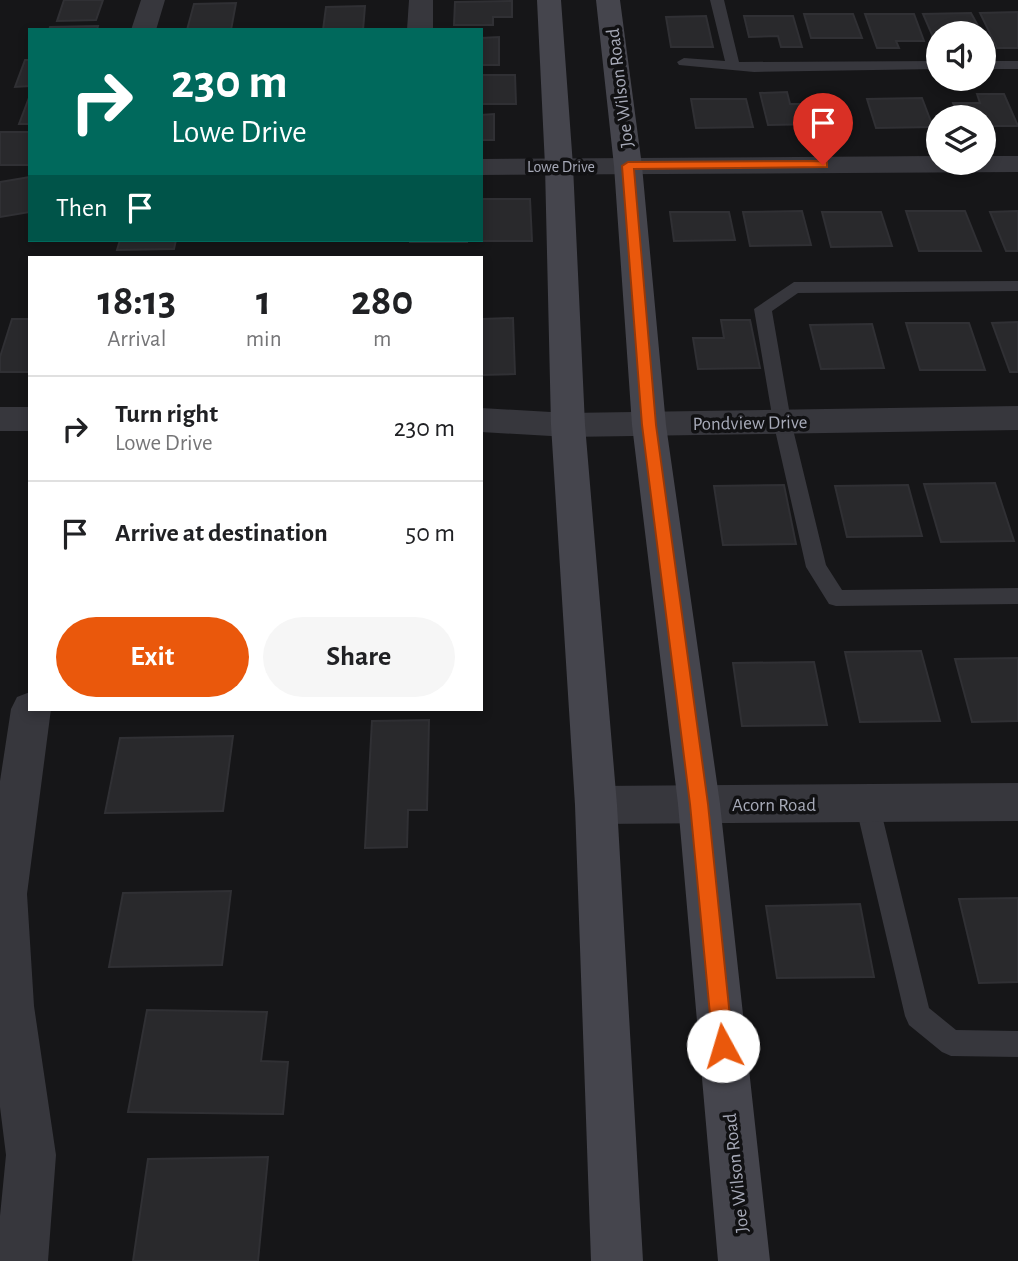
<!DOCTYPE html>
<html lang="en">
<head>
<meta charset="utf-8">
<style>
  :root { --surface:#fff; --page:#f6f6f6; --text:#202124; --muted:#757577; --line:#e0e0e0; --accent:#ea580c }
  body { margin:0; font-family:"Alegreya Sans",sans-serif; background:var(--page); color:var(--text); height:100vh; display:flex; flex-direction:column; font-size:26px; white-space:nowrap }
  * { box-sizing:border-box; margin:0 }
  p { font-size:23px; color:var(--muted) }
  .icon { flex:none; width:38px; height:38px; fill:none; stroke:currentColor; stroke-width:2; stroke-linecap:round; stroke-linejoin:round }
  .map { position:relative; flex:1; overflow:hidden }
  .drawer { position:absolute; left:28px; top:256px; width:455px; height:455px; display:flex; flex-direction:column; background:var(--surface); border-radius:0px; box-shadow:0 4px 10px #0003 }
  .drawer>* { flex:none }
  .top-card { position:absolute; left:28px; top:28px; width:455px; height:214px; border-radius:0px; box-shadow:0 4px 10px #0003; background:#00695c; color:#fff; overflow:hidden }
  .buttons { position:absolute; left:926px; top:21px; display:grid; gap:14px }
  .buttons a { display:grid; place-items:center; width:70px; height:70px; border-radius:50%; background:var(--surface); box-shadow:0 4px 10px #0003; font-size:35px }
  .pin { position:absolute; display:grid; place-items:center; width:60px; height:60px; color:#fff; margin:-72px -30px; border-radius:50% 50% 50% 0; rotate:-45deg; box-shadow:0 0 7px #0007 }
  .pin .icon { rotate:45deg }
  .me { position:absolute; width:77px; margin:-38px; rotate:354deg; stroke-linejoin:round; filter:drop-shadow(0 0 5px #0008) }
  .turn { display:flex; align-items:center; gap:24px; height:147px; padding:0 28px; font-size:32px }
  .turn .icon { width:91px; height:91px; stroke-width:2.5 }
  .turn b { display:block; font-size:49px; line-height:60px }
  .then { display:flex; align-items:center; height:66px; padding:0 28px; background:#0003; gap:14px; font-size:26px }
  .eta { display:flex; justify-content:space-evenly; align-items:center; height:119px; text-align:center }
  .eta b { font-size:42px; font-weight:700; line-height:49px }
  .cta { display:flex; gap:14px; margin-top:auto; padding:14px 28px }
  .cta a { flex:1; height:80px; border-radius:42px; background:var(--accent); color:#fff; font-size:28px; font-weight:700; line-height:80px; text-align:center }
  .cta a+a { background:var(--page); color:var(--text) }
  ul { padding:0; list-style:none }
  li { display:flex; align-items:center; gap:21px; height:105px; padding:0 28px; border-top:2px solid var(--line) }
  li div { flex:1 }
  li b { display:block; font-size:26px }
  li em { font-style:normal }
  .map>svg:first-child { display:block }
  .building { fill:#29292c; stroke:#303034; stroke-width:2 }
  .lines { fill:none; stroke-linecap:round; stroke-linejoin:round }
  .service { fill:#37373d; fill-rule:evenodd }
  .minor { fill:#37373d; fill-rule:evenodd }
  .tertiary { fill:#37373d; fill-rule:evenodd }
  .secondary { fill:#45454d; fill-rule:evenodd }
  .route { fill:#ea580c; stroke:#983908; stroke-width:2 }
  .labels { text-anchor:middle; stroke-width:7; stroke-linejoin:round; paint-order:stroke }
  .far-street-label { font-size:16px; fill:#a7aab8; stroke:#111113 }
  .street-label { font-size:19px; fill:#a7aab8; stroke:#111113 }
</style>
</head>
<body>
<div class="map">
<svg width="1018" height="1261" viewBox="0 0 1018 1261">
  <rect width="100%" height="100%" fill="#161618"/>
  <g class="building">
    <path d="M64,0H103L96,20L57,21Z"/>
    <path d="M512,1V17H493V25H454L455,2Z"/>
    <path d="M236,3L231,30H187L194,4Z"/>
    <path d="M365,6L363,30H323L326,7Z"/>
    <path d="M1018,12V48H997L980,13Z"/>
    <path d="M971,13L982,33H938V37H933L923,14Z"/>
    <path d="M804,14H853L862,38H811Z"/>
    <path d="M865,14H914L924,41H896L899,48H877Z"/>
    <path d="M706,16L713,47H671L666,17Z"/>
    <path d="M744,16H793L802,47H781L778,36L749,37Z"/>
    <path d="M98,26L97,30H49L50,27Z"/>
    <path d="M499,37V65H481V38Z"/>
    <path d="M25,60H30V86L15,87Z"/>
    <path d="M481,75H515L516,104H481Z"/>
    <path d="M787,92L790,104H813L819,124L768,125L760,93Z"/>
    <path d="M977,94H1004L1018,126H984V117H959L953,103H980Z"/>
    <path d="M30,95V124H19Z"/>
    <path d="M922,98L933,127L876,128L867,99Z"/>
    <path d="M691,99H746L753,127L696,128Z"/>
    <path d="M494,114V140H481V115Z"/>
    <rect x="0" y="132" width="30" height="33"/>
    <path d="M30,177V212L0,217V182Z"/>
    <path d="M481,199H530L532,241H480Z"/>
    <path d="M802,211L811,245L750,246L743,212Z"/>
    <path d="M906,211H965L981,251H919Z"/>
    <path d="M1018,211V251H1006L990,212Z"/>
    <path d="M670,212H729L735,240L674,241Z"/>
    <path d="M822,212H881L892,246L831,247Z"/>
    <path d="M120,240H176L174,249L117,250Z"/>
    <rect x="410" y="240" width="57" height="2"/>
    <path d="M481,309L482,319L513,318L515,374L481,375Z"/>
    <path d="M12,319H30V372H0V357Z"/>
    <path d="M721,320H750L760,368L698,369L693,338H724Z"/>
    <path d="M1018,322V372H1010L992,323Z"/>
    <path d="M906,323H969L985,370H920Z"/>
    <path d="M872,324L884,368L821,369L810,325Z"/>
    <path d="M995,483L1014,541L941,542L924,484Z"/>
    <path d="M784,485L796,544L723,545L714,486Z"/>
    <path d="M908,485L922,536L847,537L835,486Z"/>
    <path d="M921,651L940,721L860,722L845,652Z"/>
    <path d="M1018,658V721L972,722L955,659Z"/>
    <path d="M814,662L827,725L742,726L733,663Z"/>
    <path d="M429,720L427,810H408L407,847L365,848L372,721Z"/>
    <path d="M233,736L223,811L105,813L120,738Z"/>
    <path d="M231,891L222,965L109,967L123,893Z"/>
    <path d="M1018,898V982L979,983L959,899Z"/>
    <path d="M860,904L874,977L777,978L766,906Z"/>
    <path d="M147,1010L267,1012L261,1061L288,1062L283,1114L128,1112Z"/>
    <path d="M268,1157L258,1261H133L148,1159Z"/>
  </g>
  <g class="lines">
    <g class="service">
      <path d="M710,0H724L739,62L938,61V69L754,72L679,65L677,62L684,58L725,61Z"/>
      <rect x="984" y="61" width="34" height="8"/>
      <path d="M1018,281V291L798,293L772,311L791,421L826,565L842,590L1018,588V604L836,606L829,604L806,567L773,421L754,309L794,282Z"/>
      <path d="M867,793L875,796L879,803L929,1008L956,1030L1018,1031V1057L951,1056L942,1052L909,1025L905,1016L855,803L859,796Z"/>
    </g>
    <g class="minor">
      <path d="M141,0H165L156,30H131Z"/>
      <path d="M409,0H433V30H407Z"/>
      <path d="M1018,406V430L568,437L481,432V408L568,413Z"/>
      <rect x="0" y="407" width="30" height="24"/>
      <path d="M30,692V709H51L27,894L34,1006L56,1155L48,1261H0V1216L6,1155L0,1107V781L11,709L17,697Z"/>
      <path d="M1018,783V821L596,824L581,819L575,805L581,791L596,786Z"/>
    </g>
    <path class="tertiary" d="M938,156V163H984V156H1018V172L481,175V159Z"/>
    <g class="secondary">
      <path d="M537,0H561L573,166L585,425L617,805L643,1261H591L575,805L551,425L545,166Z"/>
      <path d="M596,0H620L642,166L666,425L720,804L770,1261H718L678,804L632,425L614,166Z"/>
    </g>
  </g>
  <path class="route" d="M823,161L827,162V167L634,169L656,425L708,804L733,1046L730,1053L723,1056L716,1053L713,1046L690,804L642,425L622,166L628,162Z"/>
  <g class="labels">
    <g class="far-street-label">
      <text x="561" y="172">Lowe Drive</text>
    </g>
    <g class="street-label">
      <text transform="translate(619 88) rotate(-97)" y="7">Joe Wilson Road</text>
      <text transform="translate(750 422) rotate(-1)" y="7">Pondview Drive</text>
      <text x="774" y="811">Acorn Road</text>
      <text transform="translate(735 1173) rotate(-96)" y="7">Joe Wilson Road</text>
    </g>
  </g>
</svg>
<div class="buttons">
<a><svg class="icon" aria-label="sound" viewBox="0 0 24 24"><path d="M4 9h4l5-4v14l-5-4H4zM17 9q2 3 0 6"/></svg></a>
<a><svg class="icon" aria-label="layers" viewBox="0 0 24 24"><path d="M12 4l9 5-9 5-9-5zM3 14l9 5 9-5"/></svg></a>
</div>
<div class="pin" style="left:823px;top:165px;background:#d93025"><svg class="icon" aria-label="arrive" viewBox="0 0 24 24"><path d="M6 21V4h12l-3 4 3 4H6"/></svg></div>
<svg class="me" style="left:723px;top:1046px" viewBox="-20 -20 40 40"><circle r="19" fill="#fff"/><path d="M0-13L10 11 0 6-10 11z" fill="#ea580c"/></svg>
<div class="top-card">
<div class="turn"><svg class="icon" aria-label="right" viewBox="0 0 24 24"><path d="M7 20v-9h11M14 6l5 5-5 5"/></svg><div><b>230 m</b>Lowe Drive</div></div>
<div class="then">Then<svg class="icon" aria-label="arrive" viewBox="0 0 24 24"><path d="M6 21V4h12l-3 4 3 4H6"/></svg></div>
</div>
<section class="drawer">
<div class="eta">
<div><b>18:13</b><p>Arrival</p></div>
<div><b>1</b><p>min</p></div>
<div><b>280</b><p>m</p></div>
</div>
<ul>
<li><svg class="icon" aria-label="right" viewBox="0 0 24 24"><path d="M7 20v-9h11M14 6l5 5-5 5"/></svg><div><b>Turn right</b><p>Lowe Drive</p></div><em>230 m</em></li>
<li><svg class="icon" aria-label="arrive" viewBox="0 0 24 24"><path d="M6 21V4h12l-3 4 3 4H6"/></svg><div><b>Arrive at destination</b></div><em>50 m</em></li>
</ul>
<div class="cta"><a>Exit</a><a>Share</a></div>
</section>
</div>
</body>
</html>
